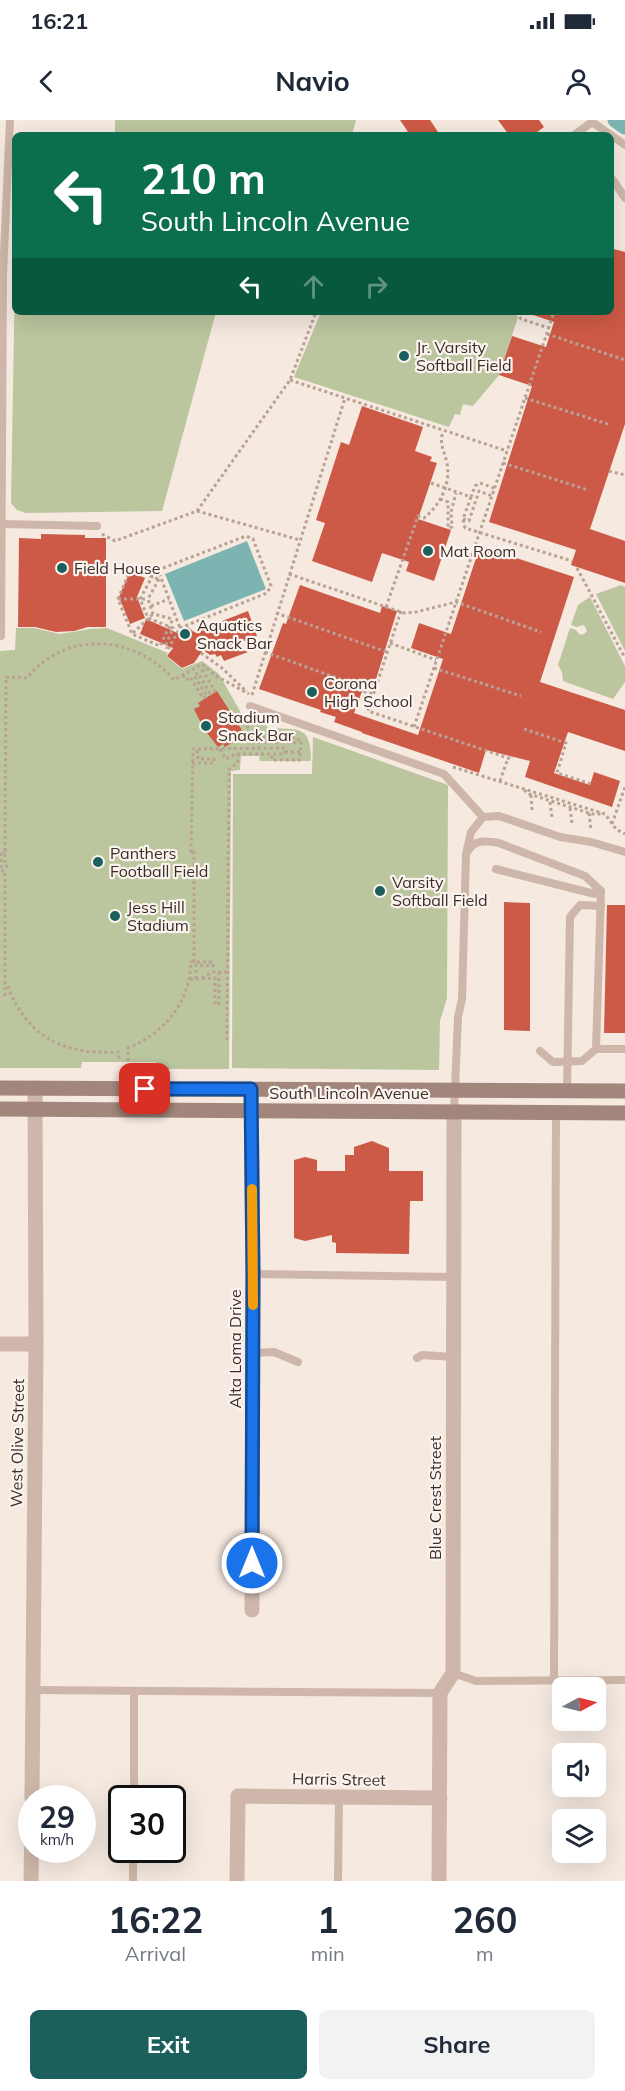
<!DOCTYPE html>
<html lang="en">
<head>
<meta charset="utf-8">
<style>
  :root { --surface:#fff; --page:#f2f2f3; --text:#1f2937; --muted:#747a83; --accent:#1c605e }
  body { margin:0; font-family:Mulish,sans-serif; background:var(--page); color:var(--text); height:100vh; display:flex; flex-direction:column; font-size:22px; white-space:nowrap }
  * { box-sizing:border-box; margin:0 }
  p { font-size:20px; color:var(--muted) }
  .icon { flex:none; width:33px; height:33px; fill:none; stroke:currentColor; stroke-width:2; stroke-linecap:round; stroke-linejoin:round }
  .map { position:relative; height:1761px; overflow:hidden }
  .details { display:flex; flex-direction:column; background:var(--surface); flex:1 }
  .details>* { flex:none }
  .banner { position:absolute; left:12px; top:12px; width:602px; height:183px; border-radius:9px; box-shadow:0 6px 24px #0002; background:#0b6e4f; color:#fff; overflow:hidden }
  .needle { width:39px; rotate:83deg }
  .fabs { position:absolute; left:552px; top:1557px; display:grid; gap:12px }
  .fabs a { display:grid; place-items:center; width:54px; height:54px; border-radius:9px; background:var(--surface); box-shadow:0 6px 24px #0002; font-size:30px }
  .speed { position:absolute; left:18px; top:1665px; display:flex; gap:12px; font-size:30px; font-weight:700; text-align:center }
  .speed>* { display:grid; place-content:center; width:78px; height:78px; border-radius:50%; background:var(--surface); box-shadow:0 6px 24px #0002; line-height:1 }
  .speed small { font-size:15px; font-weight:400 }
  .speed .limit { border:3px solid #111; border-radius:9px; background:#fff; color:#111 }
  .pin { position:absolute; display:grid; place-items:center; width:51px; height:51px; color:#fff; margin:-26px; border-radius:12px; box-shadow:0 3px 9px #0006 }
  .me { position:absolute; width:66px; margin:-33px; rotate:0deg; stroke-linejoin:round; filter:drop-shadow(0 0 4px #0008) }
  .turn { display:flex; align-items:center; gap:21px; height:126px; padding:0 30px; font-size:27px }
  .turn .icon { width:78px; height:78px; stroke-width:2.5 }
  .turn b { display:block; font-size:42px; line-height:51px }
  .lanes { display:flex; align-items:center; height:57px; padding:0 30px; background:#0003; justify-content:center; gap:30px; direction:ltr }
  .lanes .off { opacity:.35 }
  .eta { display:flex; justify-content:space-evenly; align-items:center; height:102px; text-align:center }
  .eta b { font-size:36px; font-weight:700; line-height:42px }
  .action { display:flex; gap:12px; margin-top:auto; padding:12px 30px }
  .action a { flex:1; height:69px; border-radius:9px; background:var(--accent); color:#fff; font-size:24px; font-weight:700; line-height:69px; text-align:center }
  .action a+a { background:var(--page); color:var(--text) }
  .status { display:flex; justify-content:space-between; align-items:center; height:42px; padding:0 30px; background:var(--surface); direction:ltr }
  .status svg { height:16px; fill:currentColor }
  header { display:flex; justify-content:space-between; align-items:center; height:78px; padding:0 30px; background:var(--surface); font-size:27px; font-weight:700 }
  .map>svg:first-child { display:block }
  .green { fill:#bbc59e }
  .water { fill:#7cb4b1 }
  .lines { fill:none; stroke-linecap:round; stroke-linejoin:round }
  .canal { stroke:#7cb4b1; stroke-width:15 }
  .building { fill:#cd5a46 }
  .path { stroke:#baa194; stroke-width:3; stroke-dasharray:3 3; stroke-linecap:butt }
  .service { stroke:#ceb7aa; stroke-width:8 }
  .minor { stroke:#ceb7aa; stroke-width:15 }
  .tertiary { stroke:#ceb7aa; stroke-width:15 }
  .secondary { stroke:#a2867b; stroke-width:15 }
  .route-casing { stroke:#114b97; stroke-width:15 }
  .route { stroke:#1a73e8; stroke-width:10 }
  .slow { stroke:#f59e0b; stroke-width:10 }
  .poi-dot { fill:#1c605e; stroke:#fbf3ed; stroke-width:2 }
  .labels { text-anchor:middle; stroke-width:4.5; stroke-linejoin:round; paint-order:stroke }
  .poi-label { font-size:16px; fill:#3b2e2a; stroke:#fbf3ed; text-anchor:start }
  .street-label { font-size:16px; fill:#3b2e2a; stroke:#fbf3ed }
</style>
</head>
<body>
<div class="status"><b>16:21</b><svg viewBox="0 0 49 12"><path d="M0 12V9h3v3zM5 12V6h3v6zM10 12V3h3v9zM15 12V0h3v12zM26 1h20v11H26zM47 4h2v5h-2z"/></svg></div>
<header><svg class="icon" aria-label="back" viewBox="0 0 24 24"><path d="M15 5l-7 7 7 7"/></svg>Navio<svg class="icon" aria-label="person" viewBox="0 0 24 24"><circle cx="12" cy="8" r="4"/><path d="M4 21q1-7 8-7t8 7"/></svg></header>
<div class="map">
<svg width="625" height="1761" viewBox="0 0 625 1761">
  <rect width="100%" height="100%" fill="#f5e9e0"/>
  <g class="green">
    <path d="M115,0H356L352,15H115Z"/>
    <path d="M15,154V192H216L162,391L26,393L17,390L11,383Z"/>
    <path d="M321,192H514L518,197L499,255L473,286L463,284L460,295L455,294L449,307L294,257Z"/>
    <path d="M621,465L625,467V531L596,474Z"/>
    <path d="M590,477L625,546V562L613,579L563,561L562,552L558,545L570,508L576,510L580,515L584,514L587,511L584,505L577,507L571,505L578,485Z"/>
    <path d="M16,508H34L60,514L90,509L107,508L168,533L166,536L182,549L202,541L219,554L245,600L259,593L268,608C299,610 311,604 311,641H260L259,636H241L240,650L231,651L229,949H157L156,942H82L81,948H0V531L15,530Z"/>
    <path d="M313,617L448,665L447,878L440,901L439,950L232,948L233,654H312Z"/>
  </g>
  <path class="water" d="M247,421L266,469L184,501L165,454Z"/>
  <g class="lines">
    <path class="canal" d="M615,0L625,7"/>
  </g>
  <g class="building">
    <path d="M400,0H430L440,15H410Z"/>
    <path d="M498,0H539L544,7L533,15H509Z"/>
    <path d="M610,128L625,132V304L590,409L625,421V463L571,445L576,430L489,402L532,266L499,255L512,216L546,227L554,202L530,194V192H610Z"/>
    <path d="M362,286L423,307L415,331L432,337L430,341L437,343L418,399L451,410L434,461L406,451L409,442L382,433L372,462L312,441L325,403L316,400L341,322L349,325Z"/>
    <path d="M41,414L85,415V418H106V507H88L74,511L56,512L35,507H18L19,418L41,419Z"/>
    <path d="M480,426L574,457L540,562L625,590V631L568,612L554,653L590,665L594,652L620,661L612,687L525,657L530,641L486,630L479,653L362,613V612L334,602L336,597L320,592L321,590L259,569L283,503L286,504L300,465L380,493L382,486L397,491L373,569L364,566L354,593L418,615L443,539L411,528L419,503L451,514Z"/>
    <path d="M130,451L145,458L137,477L145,498L130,504L119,477Z"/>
    <path d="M248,491L257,516L231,526L248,532L224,541L221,535L217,537L215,534L210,535L203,530L194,543L182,548L167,536L173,528L140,514L146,499L182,515L188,507L194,512Z"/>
    <path d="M217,571L245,615L225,627L223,624L218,627L204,609L194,589L200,586L198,583Z"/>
    <path d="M504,782L530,783V911L504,910Z"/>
    <path d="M607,785H625V913H604Z"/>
    <path d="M372,1021L389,1028V1051H423V1081H410L409,1134L336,1133V1123L332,1122V1115L305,1121L294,1118V1040L305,1037L317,1040V1051H345V1035H354V1027Z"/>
  </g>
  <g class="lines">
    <g class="path">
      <path d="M516,192L521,199L549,208"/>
      <path d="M547,214L625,240"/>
      <path d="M290,260L507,331"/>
      <path d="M525,278L611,305"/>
      <path d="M503,343L588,370"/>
      <path d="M609,351L625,355"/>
      <path d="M431,363L471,377L475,366L480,363L494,368"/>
      <path d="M471,377L463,399L465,408L572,441"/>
      <path d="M440,379L448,382V408L452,407L451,392L456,373"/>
      <path d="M197,391L290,260L316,192"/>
      <path d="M463,399L469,401L479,371L492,376"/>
      <path d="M102,414L115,421L197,391L300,420"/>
      <path d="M147,444L152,457L140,479L148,498L173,508L165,527L167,528"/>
      <path d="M577,448L625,538"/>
      <path d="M289,454L404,493L416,492L456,482L541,512"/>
      <path d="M158,459L131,448L118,479L132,514L160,526L173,499"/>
      <path d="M159,459L148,479L153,494L173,499"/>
      <path d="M118,479H148"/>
      <path d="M151,486L169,479"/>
      <path d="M386,487L418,396L424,398C440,385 451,364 447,343C444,330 439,324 443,311"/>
      <path d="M401,491L368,591L508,638L511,639L512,636"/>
      <path d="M276,493L387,532"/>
      <path d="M133,513L153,494"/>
      <path d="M390,523L436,540"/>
      <path d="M168,529L180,508L267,473L271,466L253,419L246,416L158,450L180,508"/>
      <path d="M265,532L348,562L351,568L373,574"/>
      <path d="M201,533L222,548L247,572"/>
      <path d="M434,548L521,576"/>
      <path d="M183,555L186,560L190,557L203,578L207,576L194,555L198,553L210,573L215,571L202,550L206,548"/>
      <path d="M252,575L345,278"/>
      <path d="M414,607L554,192"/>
      <path d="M524,609L566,623L557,653L591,664"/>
      <path d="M250,617H296L301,623"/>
      <path d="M220,629L226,639L235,634H272"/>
      <path d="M285,632H301"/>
      <path d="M192,643H214V639H198L197,629"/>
      <path d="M453,647L605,694L616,709L625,714"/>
      <path d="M500,661L508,638"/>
      <path d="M524,670L529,674L592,694H603"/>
      <path d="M531,675L532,691"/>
      <path d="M550,682L552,698"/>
      <path d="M570,688L572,704"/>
      <path d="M589,693L591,710"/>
      <path d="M612,704L625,667"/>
      <path d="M8,746H5V737L6,557L27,558C67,509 135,515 174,560L202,544L216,556L249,574"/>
      <path d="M194,842V731L191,732L193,629L285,628V634H272V640H300L301,623L250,622L247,603L248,595"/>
      <path d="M202,858L212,852H227"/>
      <path d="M190,859L215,858V884H219V852"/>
      <path d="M8,866C11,877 17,886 23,895C47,928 81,934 119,932V941"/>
      <path d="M5,876V751H1V732H5"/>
      <path d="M227,920L229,649L238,643V634"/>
      <path d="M128,941V928C165,913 190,882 191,842H213V846L196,845V859"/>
    </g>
    <g class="service">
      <path d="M574,15L592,2L625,25"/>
      <path d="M613,60L625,78"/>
      <path d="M2,404L97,406"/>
      <path d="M1,516L3,155L10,0"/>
      <path d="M250,586L444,654L483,697"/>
      <path d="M468,731C474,719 487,721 499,723L585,756L601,771L596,929"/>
      <path d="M496,749L595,774L601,771"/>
      <path d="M540,931L553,942L582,941L596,929H625"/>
      <path d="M567,971L570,797L580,785L601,786"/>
      <path d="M454,992L458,897L462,879L466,734L471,712L483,697L499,696L560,717L591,722L625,732"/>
      <path d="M253,1154L453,1157"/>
      <path d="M253,1233L274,1232L298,1242"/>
      <path d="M417,1238L422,1235L453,1237"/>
      <path d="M453,1553L476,1561L625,1560"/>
      <path d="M554,1560L556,992"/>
      <path d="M32,1570L440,1573"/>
      <path d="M134,1678V1571"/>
      <path d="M133,1761V1730"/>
      <path d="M338,1761L339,1677"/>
    </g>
    <g class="minor">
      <path d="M251,969L253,1154L252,1490"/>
      <path d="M0,1224H36"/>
      <path d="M237,1761L238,1676L440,1678"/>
      <path d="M439,1761L440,1573L453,1553L454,992"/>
    </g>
    <g class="tertiary">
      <path d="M32,1678L36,1224L35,968"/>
      <path d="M31,1761L32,1700"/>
    </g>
    <g class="secondary">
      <path d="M0,968L625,971"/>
      <path d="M0,989L625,993"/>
    </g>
  </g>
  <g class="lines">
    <g class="route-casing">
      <path id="route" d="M145,969H251L253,1154L252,1443"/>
    </g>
    <use href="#route" class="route"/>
    <path class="slow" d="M252,1069L253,1185"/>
  </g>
  <g class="poi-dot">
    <circle cx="404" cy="236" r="6"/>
    <circle cx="428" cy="431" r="6"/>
    <circle cx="62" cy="448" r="6"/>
    <circle cx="185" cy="514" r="6"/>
    <circle cx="312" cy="572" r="6"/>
    <circle cx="206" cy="606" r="6"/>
    <circle cx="98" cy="742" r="6"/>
    <circle cx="380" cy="771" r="6"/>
    <circle cx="115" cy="796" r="6"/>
  </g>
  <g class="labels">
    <g class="poi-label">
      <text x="416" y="233">Jr. Varsity<tspan x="416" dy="18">Softball Field</tspan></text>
      <text x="440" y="437">Mat Room</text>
      <text x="74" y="454">Field House</text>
      <text x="197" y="511">Aquatics<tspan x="197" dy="18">Snack Bar</tspan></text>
      <text x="324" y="569">Corona<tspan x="324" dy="18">High School</tspan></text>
      <text x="218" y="603">Stadium<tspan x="218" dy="18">Snack Bar</tspan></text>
      <text x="110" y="739">Panthers<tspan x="110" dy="18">Football Field</tspan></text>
      <text x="392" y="768">Varsity<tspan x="392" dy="18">Softball Field</tspan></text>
      <text x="127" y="793">Jess Hill<tspan x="127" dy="18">Stadium</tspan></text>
    </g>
    <g class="street-label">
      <text x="349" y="979">South Lincoln Avenue</text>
      <text transform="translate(235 1229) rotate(-90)" y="6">Alta Loma Drive</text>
      <text transform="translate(17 1323) rotate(-89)" y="6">West Olive Street</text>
      <text transform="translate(435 1378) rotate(-90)" y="6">Blue Crest Street</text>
      <text transform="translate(339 1659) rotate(1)" y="6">Harris Street</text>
    </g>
  </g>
</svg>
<div class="fabs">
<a><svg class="needle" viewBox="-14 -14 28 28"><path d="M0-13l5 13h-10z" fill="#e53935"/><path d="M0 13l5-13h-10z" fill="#747a83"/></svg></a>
<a><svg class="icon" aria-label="sound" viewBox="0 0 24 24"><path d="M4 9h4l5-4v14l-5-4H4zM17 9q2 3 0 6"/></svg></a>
<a><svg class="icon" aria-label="layers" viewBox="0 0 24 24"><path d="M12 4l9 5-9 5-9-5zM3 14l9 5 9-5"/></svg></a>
</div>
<div class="speed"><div>29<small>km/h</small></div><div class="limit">30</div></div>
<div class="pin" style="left:145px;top:969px;background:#d93025"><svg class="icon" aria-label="arrive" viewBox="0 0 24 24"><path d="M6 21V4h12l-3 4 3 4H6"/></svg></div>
<svg class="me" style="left:252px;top:1443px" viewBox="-20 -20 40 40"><circle r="17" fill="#1a73e8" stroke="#fff" stroke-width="3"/><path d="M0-11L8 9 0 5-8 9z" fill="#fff"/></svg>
<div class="banner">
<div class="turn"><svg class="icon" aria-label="left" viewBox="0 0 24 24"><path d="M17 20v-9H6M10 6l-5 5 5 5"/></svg><div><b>210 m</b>South Lincoln Avenue</div></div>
<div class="lanes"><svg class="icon" aria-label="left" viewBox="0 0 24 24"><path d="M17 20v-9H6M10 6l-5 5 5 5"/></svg><svg class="icon off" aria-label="ahead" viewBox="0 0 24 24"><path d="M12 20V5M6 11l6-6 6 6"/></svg><svg class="icon off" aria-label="right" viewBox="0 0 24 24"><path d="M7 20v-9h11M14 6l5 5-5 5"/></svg></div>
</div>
</div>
<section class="details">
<div class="eta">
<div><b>16:22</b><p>Arrival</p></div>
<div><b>1</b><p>min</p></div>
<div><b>260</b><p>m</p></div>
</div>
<div class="action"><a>Exit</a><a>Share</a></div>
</section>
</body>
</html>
